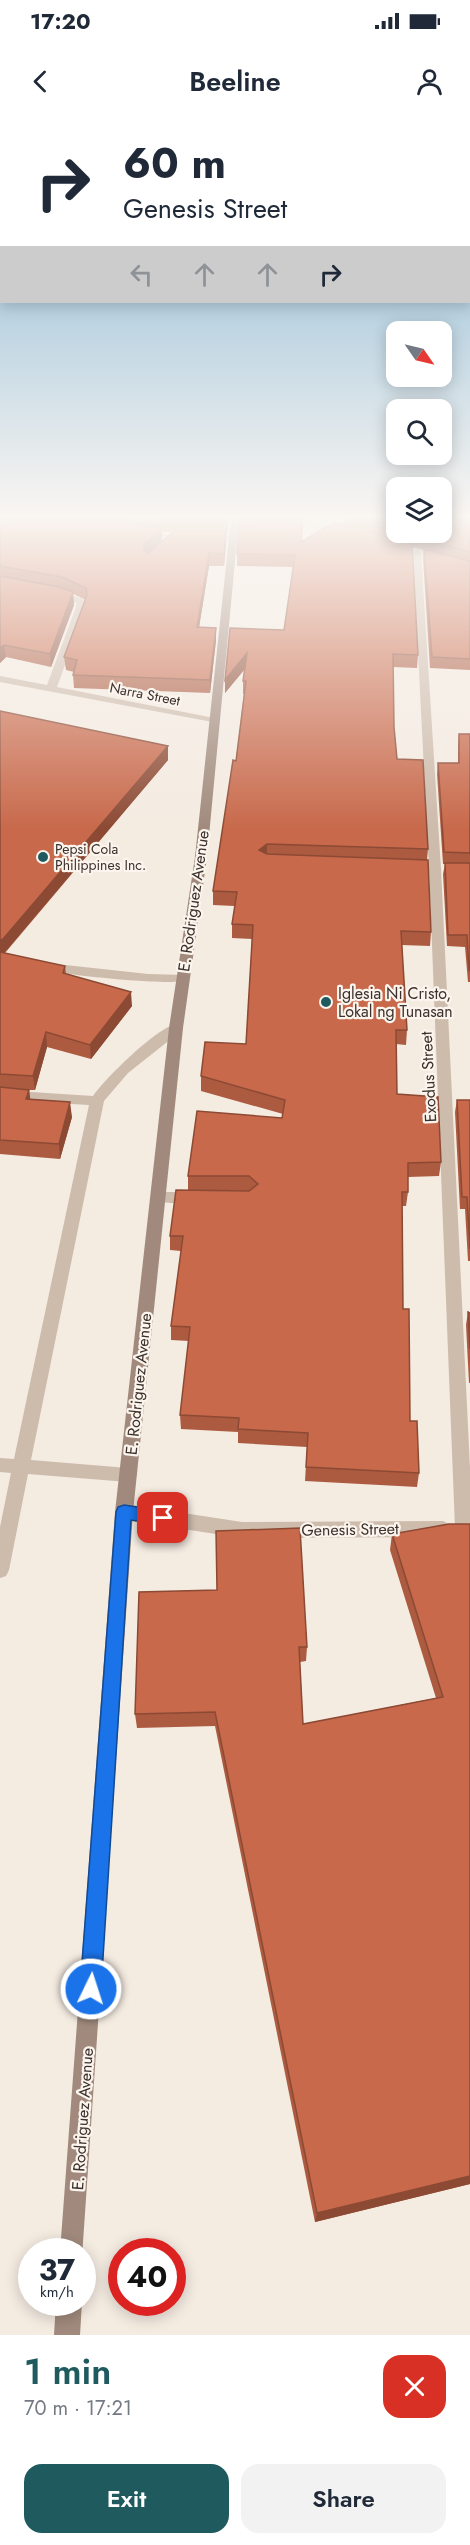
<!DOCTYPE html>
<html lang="en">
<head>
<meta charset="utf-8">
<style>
  :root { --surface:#fff; --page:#f2f2f3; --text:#1f2937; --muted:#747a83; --accent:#1f5a5e }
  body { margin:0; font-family:Jost,sans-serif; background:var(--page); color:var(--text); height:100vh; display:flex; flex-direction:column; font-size:22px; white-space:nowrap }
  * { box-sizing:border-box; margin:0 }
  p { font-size:20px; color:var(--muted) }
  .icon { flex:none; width:33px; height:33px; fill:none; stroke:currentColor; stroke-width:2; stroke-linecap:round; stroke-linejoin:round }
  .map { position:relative; height:2215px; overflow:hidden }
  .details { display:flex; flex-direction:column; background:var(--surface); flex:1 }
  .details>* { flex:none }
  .top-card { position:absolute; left:0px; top:0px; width:471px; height:183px; box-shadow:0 3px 15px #0003; background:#fff; color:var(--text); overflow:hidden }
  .needle { width:39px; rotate:124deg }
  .tools { position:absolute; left:386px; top:201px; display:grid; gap:12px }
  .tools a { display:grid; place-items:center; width:66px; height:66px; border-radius:12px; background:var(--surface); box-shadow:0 3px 15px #0003; font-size:30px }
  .speed { position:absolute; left:18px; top:2118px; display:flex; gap:12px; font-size:30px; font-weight:700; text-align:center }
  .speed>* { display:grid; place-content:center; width:78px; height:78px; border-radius:50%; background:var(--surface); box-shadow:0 3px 15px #0003; line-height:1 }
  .speed small { font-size:15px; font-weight:400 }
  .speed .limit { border:9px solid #d22; background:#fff; color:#111 }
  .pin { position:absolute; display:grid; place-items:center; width:51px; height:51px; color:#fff; margin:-26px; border-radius:12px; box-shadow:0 3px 9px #0006 }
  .me { position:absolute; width:66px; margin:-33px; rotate:4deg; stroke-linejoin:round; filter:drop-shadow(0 0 4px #0008) }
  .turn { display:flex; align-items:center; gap:21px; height:126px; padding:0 24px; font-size:27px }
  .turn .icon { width:78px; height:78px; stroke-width:2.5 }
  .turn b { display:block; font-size:42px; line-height:51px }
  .lanes { display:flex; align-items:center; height:57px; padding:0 24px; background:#0003; justify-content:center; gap:30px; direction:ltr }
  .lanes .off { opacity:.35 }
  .round { display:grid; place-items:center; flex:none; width:63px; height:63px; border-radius:18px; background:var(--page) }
  .head { display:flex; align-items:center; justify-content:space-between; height:102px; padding:0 24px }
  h1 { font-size:36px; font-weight:600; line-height:45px; color:var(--accent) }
  .cta { display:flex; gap:12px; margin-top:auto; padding:12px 24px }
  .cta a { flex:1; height:69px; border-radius:18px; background:var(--accent); color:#fff; font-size:24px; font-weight:600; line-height:69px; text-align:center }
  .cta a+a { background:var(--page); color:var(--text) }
  .status { display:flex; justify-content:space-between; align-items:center; height:42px; padding:0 30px; background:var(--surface); direction:ltr }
  .status svg { height:16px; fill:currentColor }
  header { display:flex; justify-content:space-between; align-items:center; height:78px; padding:0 24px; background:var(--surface); font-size:27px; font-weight:600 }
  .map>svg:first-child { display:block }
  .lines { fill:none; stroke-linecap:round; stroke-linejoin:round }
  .lane { fill:#cdbbac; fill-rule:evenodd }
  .street { fill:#cdbbac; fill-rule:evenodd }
  .secondary { fill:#a18a7d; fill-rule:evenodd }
  .wall { fill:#ac5a40; fill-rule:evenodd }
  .shaded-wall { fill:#8c4a34 }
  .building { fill:#c8694b; stroke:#8c4a34; stroke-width:1.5 }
  .route { fill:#1a73e8; stroke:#114b97; stroke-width:1.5 }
  .poi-dot { fill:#1f5a5e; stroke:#fbf5ee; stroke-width:2 }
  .labels { text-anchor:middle; stroke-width:4.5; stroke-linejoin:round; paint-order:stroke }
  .far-street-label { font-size:14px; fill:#3b302b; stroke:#fbf5ee }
  .far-poi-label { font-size:14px; fill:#3b302b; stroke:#fbf5ee; text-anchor:start }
  .street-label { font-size:16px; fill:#3b302b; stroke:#fbf5ee }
  .poi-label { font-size:16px; fill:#3b302b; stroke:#fbf5ee; text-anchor:start }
</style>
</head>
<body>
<div class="status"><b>17:20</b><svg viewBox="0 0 49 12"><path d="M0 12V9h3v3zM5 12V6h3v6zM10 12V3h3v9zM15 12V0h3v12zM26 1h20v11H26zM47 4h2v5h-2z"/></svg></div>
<header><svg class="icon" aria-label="back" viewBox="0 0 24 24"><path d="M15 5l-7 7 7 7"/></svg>Beeline<svg class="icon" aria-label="person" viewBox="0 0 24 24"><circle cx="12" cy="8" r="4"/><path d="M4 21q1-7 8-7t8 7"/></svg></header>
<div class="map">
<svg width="470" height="2215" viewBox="0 0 470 2215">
  <rect width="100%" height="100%" fill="#f4ebe1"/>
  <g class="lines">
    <g class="lane">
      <path d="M111,399H119L120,402C154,419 196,416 234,415L238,418C220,430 134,415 113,405Z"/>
      <path d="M47,843L148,854L183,855L189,859C180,868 61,854 43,850L41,847L43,844Z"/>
      <path d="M176,904L183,908L181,911L128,953L104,981L31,1340L128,1348L134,1350L137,1355L134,1360L128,1362L28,1354L9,1450L6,1456L0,1458V1407L11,1353L0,1352V1338L14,1339L89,985L0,980V970L93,976C106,958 155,909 176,904Z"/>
      <path d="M158,1072H194L201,1077C195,1085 157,1085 151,1077Z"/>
    </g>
    <g class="street">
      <path d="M289,399H301L349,413L345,416Z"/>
      <path d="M417,430L421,433L441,749L470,1348V1414L464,1416L458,1413L455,1408L429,749L413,433Z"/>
      <path d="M55,470L83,479L86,487L57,567L214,598L218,599V603L0,562V556L47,565L76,487V483L52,475L51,473Z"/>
      <path d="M124,1384L242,1402L443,1401L449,1404L452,1409L449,1414L443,1417L242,1418L124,1400L118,1397L115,1392L118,1387Z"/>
    </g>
    <g class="secondary">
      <path d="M231,399H239L207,737L183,908L133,1392L82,2137V2132H60L115,1392L169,908L195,737Z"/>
      <path d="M56,2182H82L80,2215H54Z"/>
    </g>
  </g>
  <g class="wall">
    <path d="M0,399H229L227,413H226V423L224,446H209L199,507L216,508V520L210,573L74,568L73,555L74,552L66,550L64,537L86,480L73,474L74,485L51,547L6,537L0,543ZM162,412H174L151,431L162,420Z"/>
    <path d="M303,399L302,422L344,404V399H396V412H441L470,399V550L430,548L423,439L424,430L412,427L418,535L417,548L393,547L394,607L397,639L428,729L427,740L431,812L430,826L402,825L407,910L406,925L396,924L397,974L441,1042L439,1056L408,1057V1072L406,1086H402L403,1189L410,1301L419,1353L417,1367L305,1361L307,1327L238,1323V1312L181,1309L180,1295L189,1221L171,1220V1206L181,1131L170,1130V1116L188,1070V1056L282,998L283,994L201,971V956L246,924L252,819L232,818V804L235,786L213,785V771L236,641L244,574H243V561L245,549L225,573V560L284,510L293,447L237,446V434Z"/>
    <path d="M0,591L168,640L5,833L65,846L66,854L132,886L91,939L47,927L35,970H29L30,979L72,997L60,1039L0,1034Z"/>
    <path d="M459,614H470V862H468L465,827L447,826L443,754L445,744H443L437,654L438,643H458V625Z"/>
    <path d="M457,980H470V1141H468L465,1089H460L455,992Z"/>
    <path d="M468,1192L470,1193V1263H469L466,1205Z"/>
    <path d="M449,1404L470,2064L315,2102L215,1606L137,1608L135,1594L139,1472L307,1527L306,1541L300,1542L303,1604L436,1578L390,1430L392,1414Z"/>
  </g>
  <g class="shaded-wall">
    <path d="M228,399H229L227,413V401Z"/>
    <path d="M162,408V420L144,436V424Z"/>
    <path d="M226,411V423L224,446V434Z"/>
    <path d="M209,433V446L197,520V507Z"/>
    <path d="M73,472L74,485L51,547L50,534Z"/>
    <path d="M216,508V520L210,573V560Z"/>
    <path d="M4,525L6,537L0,543V528Z"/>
    <path d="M247,533V546L225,573V560Z"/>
    <path d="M168,626V640L4,833L0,834V820Z"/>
    <path d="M267,724V738L259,730Z"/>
    <path d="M131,872L132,886L91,939L90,925Z"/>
    <path d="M46,912L47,927L35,970L33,956Z"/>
    <path d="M29,970L31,984L26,979Z"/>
    <path d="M70,982L72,997L60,1039L59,1024Z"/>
    <path d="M470,2056V2064L315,2102L317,2093Z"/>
  </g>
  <g class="building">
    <path d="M0,399H121L137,404L162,408L144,424V431L148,433L176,410L226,411L224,434L209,433L197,507L216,508L210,560L73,555L77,540L64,537L87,475L86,468L62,457L0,446Z"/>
    <path d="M156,399H228L227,401L205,402L161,400Z"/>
    <path d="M240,399H303L301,422L335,402L412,423L418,535L393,534L394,607L397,639L423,640L428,729L267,724L259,730L267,734L428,740L431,812L401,811L407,910H396L397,974L438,977L441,1042L408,1043V1072H402L403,1189H409L410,1301H417L419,1353L306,1347L308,1313L238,1309L239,1298L180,1295L190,1207L171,1206L183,1116H170L176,1070L249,1071L258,1064L249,1056H188L197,991L282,998L285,980L201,956L205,922L246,924L253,805L232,804L237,772L213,771L233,640L236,641L246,561H243L247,533L225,560L230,508L284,510L295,435L237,434Z"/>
    <path d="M347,399H396V412Z"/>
    <path d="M441,399H470V432L398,412H441Z"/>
    <path d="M424,429L470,441V539L432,537Z"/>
    <path d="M0,456L59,467L73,472L50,534L4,525L0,528Z"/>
    <path d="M0,591L168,626L3,819L0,820Z"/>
    <path d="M459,614H470V733L444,732L438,643H459Z"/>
    <path d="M445,743H470V850H469L467,815H448Z"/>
    <path d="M0,832L65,846L63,853L131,872L90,925L46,912L33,956L0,954Z"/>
    <path d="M0,967L29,970L26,979L70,982L59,1024L0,1020Z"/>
    <path d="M457,980H470V1129L467,1077H462Z"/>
    <path d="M468,1192L470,1193V1229Z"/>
    <path d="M449,1404H470V2056L317,2093L215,1592L135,1594L139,1472L217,1470L216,1411L300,1408L307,1527H299L303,1604L443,1577L392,1414Z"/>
  </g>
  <linearGradient id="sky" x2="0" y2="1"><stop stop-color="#7eb2d2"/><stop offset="0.56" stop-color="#faf6f2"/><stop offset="1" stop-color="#faf6f2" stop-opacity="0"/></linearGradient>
  <rect width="470" height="709" fill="url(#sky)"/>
  <path class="route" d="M124,1385L163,1391L169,1393L171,1398L169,1403L163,1405L131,1400L101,1869L98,1876L91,1879L83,1876L80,1869L116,1392L118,1387Z"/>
  <g class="poi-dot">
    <circle cx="43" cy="737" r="6"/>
    <circle cx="326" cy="882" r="6"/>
  </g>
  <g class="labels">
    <g class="far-street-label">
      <text transform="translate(145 574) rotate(11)" y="5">Narra Street</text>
    </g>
    <g class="far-poi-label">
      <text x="55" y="734">Pepsi Cola<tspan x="55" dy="16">Philippines Inc.</tspan></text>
    </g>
    <g class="street-label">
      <text transform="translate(193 781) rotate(-82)" y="6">E. Rodriguez Avenue</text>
      <text transform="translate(428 957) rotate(-93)" y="6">Exodus Street</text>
      <text transform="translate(138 1264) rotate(-84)" y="6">E. Rodriguez Avenue</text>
      <text transform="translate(350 1409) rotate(-1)" y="6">Genesis Street</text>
      <text transform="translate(82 1999) rotate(-86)" y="6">E. Rodriguez Avenue</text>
    </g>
    <g class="poi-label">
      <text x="338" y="879">Iglesia Ni Cristo,<tspan x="338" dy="18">Lokal ng Tunasan</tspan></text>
    </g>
  </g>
</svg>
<div class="tools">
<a><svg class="needle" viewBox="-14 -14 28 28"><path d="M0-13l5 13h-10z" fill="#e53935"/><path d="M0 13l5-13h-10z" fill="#747a83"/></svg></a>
<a><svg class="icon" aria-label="search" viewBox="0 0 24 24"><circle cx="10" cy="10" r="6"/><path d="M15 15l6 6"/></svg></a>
<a><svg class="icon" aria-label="layers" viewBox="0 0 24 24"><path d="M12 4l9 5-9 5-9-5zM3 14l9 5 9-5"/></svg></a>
</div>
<div class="speed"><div>37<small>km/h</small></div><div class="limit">40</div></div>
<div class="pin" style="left:163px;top:1398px;background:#d93025"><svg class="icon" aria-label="arrive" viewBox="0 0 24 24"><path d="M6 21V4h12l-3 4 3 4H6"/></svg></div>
<svg class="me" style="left:91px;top:1869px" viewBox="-20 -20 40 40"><circle r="17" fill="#1a73e8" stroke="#fff" stroke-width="3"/><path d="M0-11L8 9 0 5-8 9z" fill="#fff"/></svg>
<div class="top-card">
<div class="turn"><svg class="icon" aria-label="right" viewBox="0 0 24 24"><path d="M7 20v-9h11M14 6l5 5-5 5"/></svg><div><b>60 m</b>Genesis Street</div></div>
<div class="lanes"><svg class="icon off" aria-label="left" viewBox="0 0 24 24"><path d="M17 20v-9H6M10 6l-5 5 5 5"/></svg><svg class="icon off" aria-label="ahead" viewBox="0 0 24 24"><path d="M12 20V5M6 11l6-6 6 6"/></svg><svg class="icon off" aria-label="ahead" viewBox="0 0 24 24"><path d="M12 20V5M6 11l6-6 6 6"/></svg><svg class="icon" aria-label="right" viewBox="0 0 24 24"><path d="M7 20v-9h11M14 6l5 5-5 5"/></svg></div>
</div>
</div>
<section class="details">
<div class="head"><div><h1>1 min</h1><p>70 m · 17:21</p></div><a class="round" style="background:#d93025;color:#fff"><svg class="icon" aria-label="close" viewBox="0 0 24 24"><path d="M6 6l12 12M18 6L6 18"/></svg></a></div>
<div class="cta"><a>Exit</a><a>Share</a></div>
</section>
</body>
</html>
